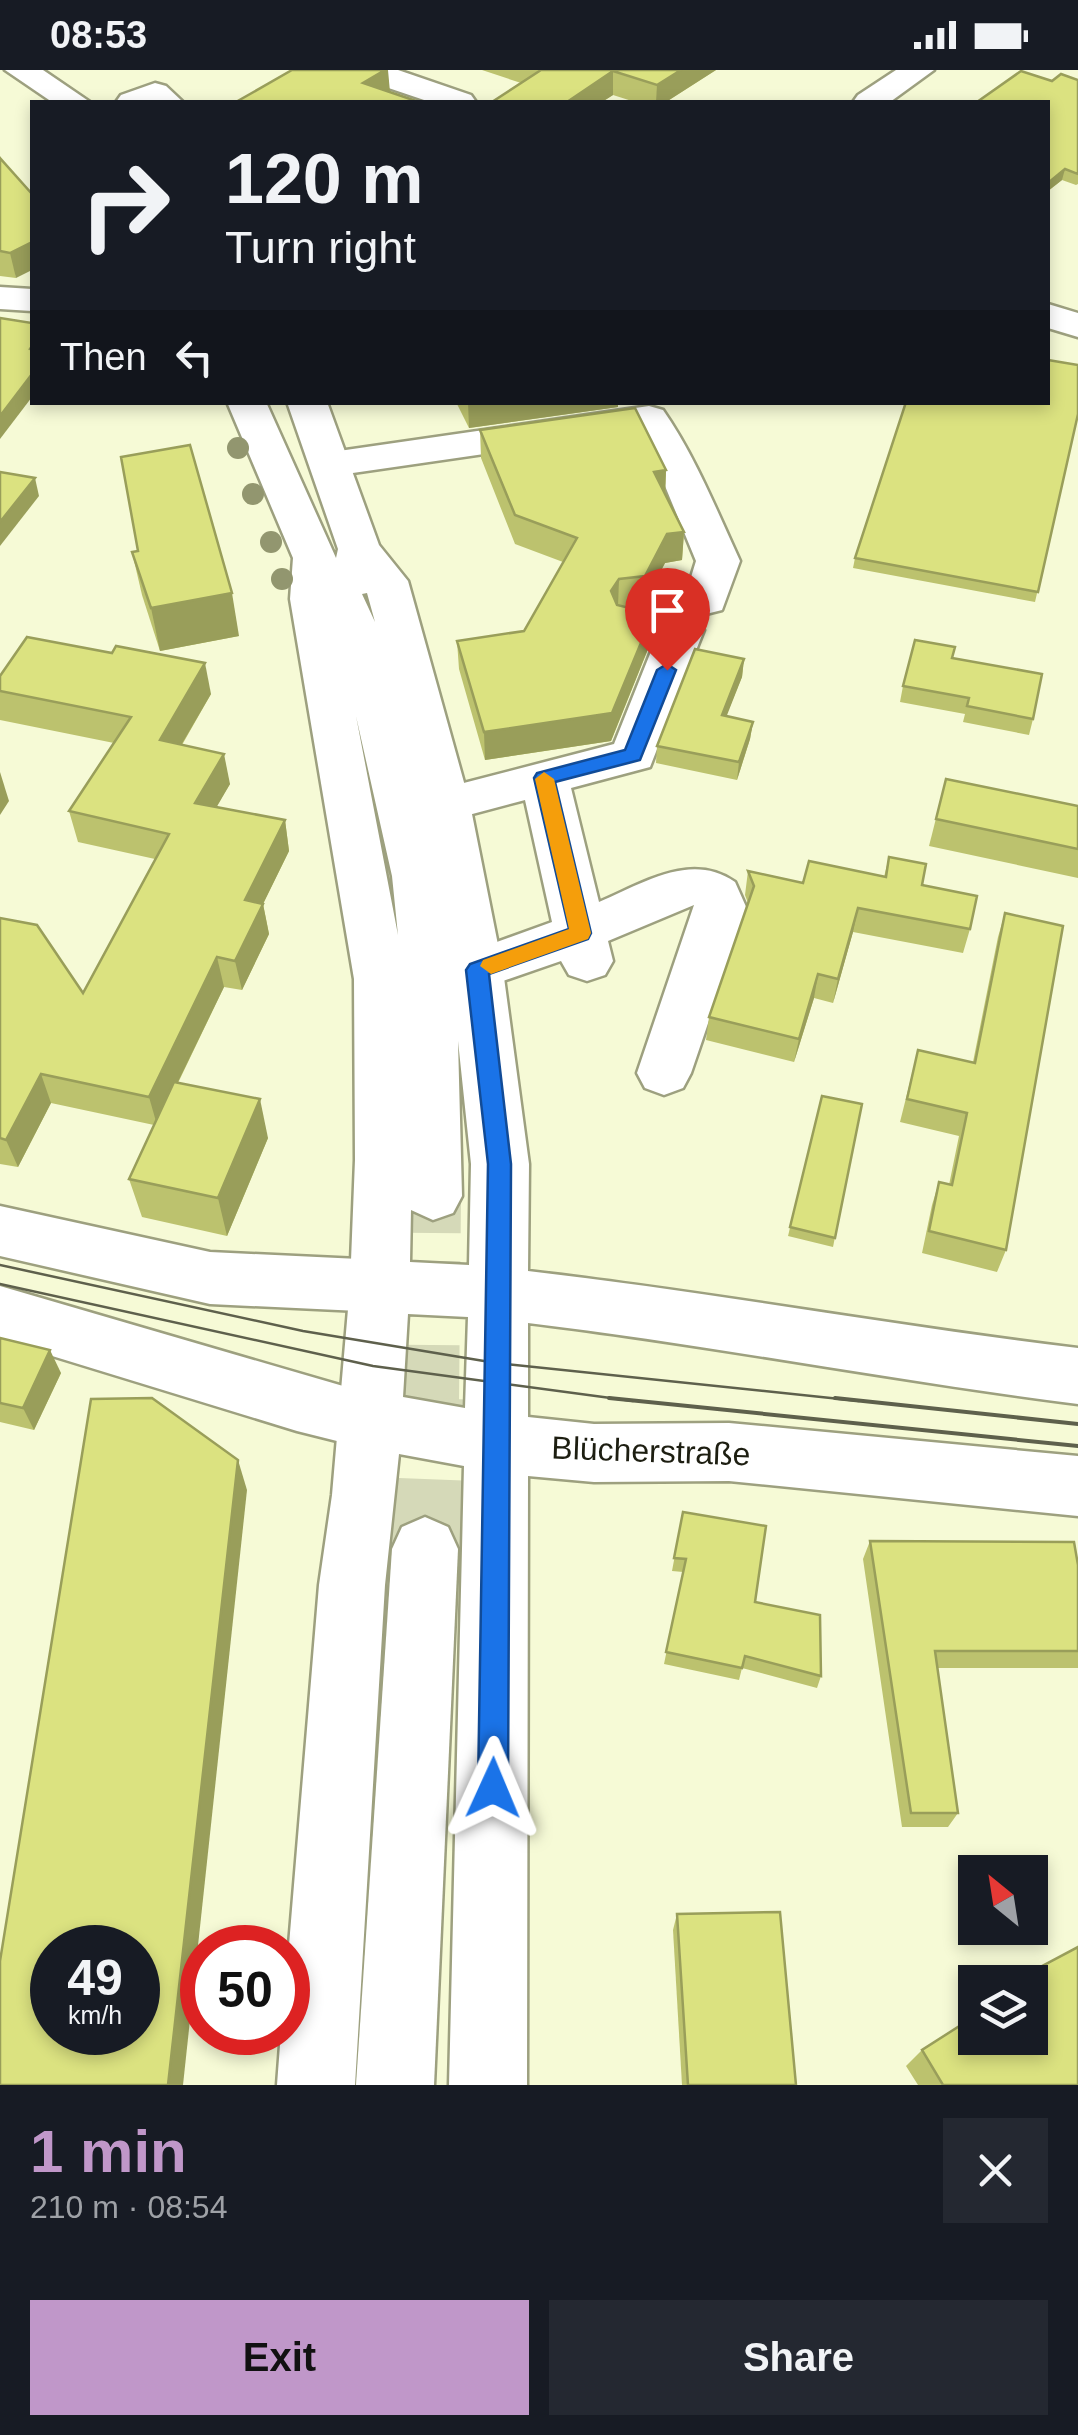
<!DOCTYPE html>
<html lang="en">
<head>
<meta charset="utf-8">
<style>
  :root { --surface:#171b24; --page:#242831; --text:#f1f3f6; --muted:#9ea1a6; --accent:#c097c9 }
  body { margin:0; font-family:Helvetica,sans-serif; background:var(--page); color:var(--text); height:100vh; display:flex; flex-direction:column; font-size:38px; white-space:nowrap }
  * { box-sizing:border-box; margin:0 }
  p { font-size:32px; color:var(--muted) }
  .icon { flex:none; width:55px; height:55px; fill:none; stroke:currentColor; stroke-width:2; stroke-linecap:round; stroke-linejoin:round }
  .map { position:relative; height:2015px; overflow:hidden }
  .sheet { display:flex; flex-direction:column; background:var(--surface); flex:1 }
  .sheet>* { flex:none }
  .hud { position:absolute; left:30px; top:30px; width:1020px; height:305px; border-radius:0px; box-shadow:0 5px 15px #0003; background:#171b24; color:var(--text); overflow:hidden }
  .needle { width:65px; rotate:330deg }
  .fabs { position:absolute; left:958px; top:1785px; display:grid; gap:20px }
  .fabs a { display:grid; place-items:center; width:90px; height:90px; border-radius:0px; background:var(--surface); box-shadow:0 5px 15px #0003; font-size:50px }
  .speed { position:absolute; left:30px; top:1855px; display:flex; gap:20px; font-size:50px; font-weight:700; text-align:center }
  .speed>* { display:grid; place-content:center; width:130px; height:130px; border-radius:50%; background:var(--surface); box-shadow:0 5px 15px #0003; line-height:1 }
  .speed small { font-size:25px; font-weight:400 }
  .speed .limit { border:15px solid #d22; background:#fff; color:#111 }
  .pin { position:absolute; display:grid; place-items:center; width:85px; height:85px; color:#fff; margin:-102px -42px; border-radius:50% 50% 50% 0; rotate:-45deg; box-shadow:0 0 10px #0007 }
  .pin .icon { rotate:45deg }
  .me { position:absolute; width:110px; margin:-55px; rotate:1deg; stroke-linejoin:round; filter:drop-shadow(0 0 8px #0008) }
  .turn { display:flex; align-items:center; gap:35px; height:210px; padding:0 30px; font-size:45px }
  .turn .icon { width:130px; height:130px; stroke-width:2.5 }
  .turn b { display:block; font-size:70px; line-height:85px }
  .then { display:flex; align-items:center; height:95px; padding:0 30px; background:#0003; gap:20px; font-size:38px }
  .round { display:grid; place-items:center; flex:none; width:105px; height:105px; border-radius:0px; background:var(--page) }
  .overview { display:flex; align-items:center; justify-content:space-between; height:170px; padding:0 30px }
  h1 { font-size:60px; font-weight:700; line-height:75px; color:var(--accent) }
  .cta { display:flex; gap:20px; margin-top:auto; padding:20px 30px }
  .cta a { flex:1; height:115px; border-radius:0px; background:var(--accent); color:#111; font-size:40px; font-weight:700; line-height:115px; text-align:center }
  .cta a+a { background:var(--page); color:var(--text) }
  .status { display:flex; justify-content:space-between; align-items:center; height:70px; padding:0 50px; background:var(--surface); direction:ltr }
  .status svg { height:28px; fill:currentColor }
  .map>svg:first-child { display:block }
  .lines { fill:none; stroke-linecap:round; stroke-linejoin:round }
  .major-tunnel-far1 { stroke:#d5d9b8; stroke-width:56; stroke-dasharray:56 28; stroke-linecap:butt }
  .major-tunnel { stroke:#d5d9b8; stroke-width:70; stroke-dasharray:70 35; stroke-linecap:butt }
  .minor-casing { stroke:#9da07f; stroke-width:5 }
  .major-casing { stroke:#9da07f; stroke-width:5 }
  .minor { fill:#fff; fill-rule:evenodd }
  .major { fill:#fff; fill-rule:evenodd }
  .tram-far1 { stroke:#5e604c; stroke-width:2.5 }
  .tram { stroke:#5e604c; stroke-width:4 }
  .tree { fill:#92966f }
  .wall { fill:#bcc26e }
  .shaded-wall { fill:#999e5a }
  .building { fill:#dbe280; stroke:#999e5a; stroke-width:2.5; fill-rule:evenodd }
  .route { fill:#1a73e8; stroke:#114b97; stroke-width:2.5 }
  .slow { fill:#f59e0b }
  .labels { text-anchor:middle; stroke-width:8; stroke-linejoin:round; paint-order:stroke }
  .street-label { font-size:32px; fill:#1d1e11; stroke:#fff }
</style>
</head>
<body>
<div class="status"><b>08:53</b><svg viewBox="0 0 49 12"><path d="M0 12V9h3v3zM5 12V6h3v6zM10 12V3h3v9zM15 12V0h3v12zM26 1h20v11H26zM47 4h2v5h-2z"/></svg></div>
<div class="map">
<svg width="1078" height="2015" viewBox="0 0 1078 2015">
  <rect width="100%" height="100%" fill="#f6fad6"/>
  <g class="lines">
    <path class="major-tunnel-far1" d="M431,1331L433,1126"/>
    <path class="major-tunnel" d="M425,1479L431,1328"/>
    <g class="minor-casing">
      <g id="minor">
        <path d="M351,0H398L471,25L476,32H430L356,7Z"/>
        <path d="M896,0H934L890,32H853L858,25Z"/>
        <path d="M155,13L166,16L183,32H116L121,25Z"/>
        <path d="M0,217L32,219V241L0,239Z"/>
        <path d="M1048,234L1078,243V267L1048,258Z"/>
        <path d="M649,336L663,340C695,386 716,439 740,491L722,540L706,544L690,540L684,530L696,491L658,399L637,362L332,406L318,403L312,394L318,385L332,382Z"/>
        <path d="M635,537L698,550L704,560L650,697L571,718L599,832C642,814 691,781 735,812L747,839L691,1003L683,1018L664,1025L645,1018L637,1003L694,835L608,871L613,891L605,905L587,911L569,905L561,891L477,920L458,914L451,900L458,886L552,852L525,730L446,751L429,746L422,734L429,722L614,674L656,569L619,561L613,551L619,541Z"/>
        <path d="M0,1136L210,1182L380,1190L401,1198L410,1216L401,1234L380,1242L210,1234L0,1186Z"/>
        <path d="M0,1216L391,1330L400,1350L391,1370L369,1379L297,1361L0,1270Z"/>
      </g>
    </g>
    <g class="major-casing">
      <g id="major">
        <path d="M5,0H43L90,32H52Z"/>
        <path d="M227,332H266L336,488L338,479L287,332H327L379,475L408,511L470,734L503,900L529,1094L528,1201C712,1222 894,1256 1078,1278V1334C894,1311 712,1275 528,1253V1347L594,1354L729,1353L1078,1386V1446L729,1411L594,1412L528,1406L527,2015H449L464,1396L399,1384L385,1515L355,2015H277L281,1962H288V1887L319,1515L332,1425L350,1216L355,1090L354,909L290,529L293,488ZM367,523L375,552L362,524ZM356,646L392,806L398,865ZM458,971L471,1094L469,1195L410,1192L411,1140L433,1150L453,1143L462,1126ZM408,1244L468,1247L465,1338L403,1327Z"/>
        <path d="M425,1447L448,1457L458,1479L434,2015H356L392,1479L402,1457Z"/>
      </g>
    </g>
    <use href="#minor" class="minor"/>
    <use href="#major" class="major"/>
    <g class="tram-far1">
      <path d="M0,1195L303,1261L496,1293L859,1331"/>
      <path d="M0,1214L373,1296L633,1331"/>
    </g>
    <g class="tram">
      <path d="M609,1328L1078,1376"/>
      <path d="M835,1328L1078,1354"/>
    </g>
  </g>
  <g class="tree">
    <circle cx="238" cy="378" r="11"/>
    <circle cx="253" cy="424" r="11"/>
    <circle cx="271" cy="472" r="11"/>
    <circle cx="282" cy="509" r="11"/>
  </g>
  <g class="wall">
    <path d="M482,0H716L666,32H635L613,25L602,32H492L521,13Z"/>
    <path d="M1078,10V114L1076,115L1062,110L1048,121V32L1052,11Z"/>
    <path d="M0,88L16,208L0,206Z"/>
    <path d="M456,332H618V337L469,358Z"/>
    <path d="M1078,344L1035,532L853,498L855,488Z"/>
    <path d="M480,360L666,400L665,424L684,462L682,490L665,493L643,535L625,537L650,551L648,579L611,671L485,690L459,599L457,571L524,561L563,492L515,474L481,388Z"/>
    <path d="M132,482L239,566L160,581L142,525Z"/>
    <path d="M952,588L1033,649L1029,665L963,652L965,644L900,632L903,616Z"/>
    <path d="M744,589L742,607L726,646L753,652L750,669L737,710L656,693L657,676Z"/>
    <path d="M0,606L211,624L182,675L230,714L216,737L285,750L289,781L263,834L269,864L242,920L224,917L178,1013L268,1068L227,1166L142,1147L129,1109L154,1055L51,1033L18,1097L0,1094V848L83,923L155,789L78,772L69,741L114,673L0,650Z"/>
    <path d="M946,709L1078,736V808L929,776Z"/>
    <path d="M889,787L970,859L963,883L853,862L833,933L814,928L794,992L706,970L709,947L748,833L745,825L748,801L803,813L884,807Z"/>
    <path d="M1005,843L1006,1180L997,1202L922,1183L932,1135L939,1112L949,1115L959,1066L900,1052L918,980L973,992L998,867Z"/>
    <path d="M822,1026L862,1034L833,1177L788,1166Z"/>
    <path d="M0,1268L61,1303L34,1360L0,1352Z"/>
    <path d="M683,1442L755,1532L821,1606L817,1618L742,1598L739,1610L664,1594L683,1502L672,1501Z"/>
    <path d="M870,1471L1078,1495V1598H937L958,1743L948,1757H902L863,1489Z"/>
    <path d="M677,1844L796,2015H682L673,1860Z"/>
    <path d="M975,1936V1968L1078,2015H918L906,1996L922,1980L969,1949L966,1944Z"/>
  </g>
  <g class="shaded-wall">
    <path d="M385,0H388L390,22L363,13Z"/>
    <path d="M681,0H716L666,32H656L657,15Z"/>
    <path d="M613,1V25L602,32H567Z"/>
    <path d="M1065,99L1062,110L1048,121V113Z"/>
    <path d="M32,172V200L16,208L10,183Z"/>
    <path d="M32,304V327L0,369V346Z"/>
    <path d="M468,332H618V337L469,358Z"/>
    <path d="M666,400L665,428L654,402Z"/>
    <path d="M35,408L39,426L0,476V452Z"/>
    <path d="M684,462L682,490L665,493L643,535L645,506L667,464Z"/>
    <path d="M619,509L618,537L611,521Z"/>
    <path d="M232,523L239,566L160,581L151,538Z"/>
    <path d="M650,551L648,579L611,671L485,690L484,662Z"/>
    <path d="M744,589L742,607L720,663L722,645Z"/>
    <path d="M205,593L211,624L166,701L160,670Z"/>
    <path d="M753,652L750,669L737,710L739,692Z"/>
    <path d="M224,684L230,714L201,764L195,733Z"/>
    <path d="M0,702L9,731L0,745Z"/>
    <path d="M285,750L289,781L263,834L269,864L242,920L235,891L245,830Z"/>
    <path d="M858,838L853,862L833,933L838,909Z"/>
    <path d="M217,887L224,917L157,1055L149,1027Z"/>
    <path d="M818,904L814,928L794,992L799,969Z"/>
    <path d="M41,1004L51,1033L18,1097L6,1070Z"/>
    <path d="M260,1029L268,1068L227,1166L218,1128Z"/>
    <path d="M50,1280L61,1303L34,1360L23,1338Z"/>
    <path d="M238,1390L247,1420L183,2015H168Z"/>
  </g>
  <g class="building">
    <path d="M292,0H385L363,13L419,32H236Z"/>
    <path d="M541,0H681L657,15L613,1L567,32H492Z"/>
    <path d="M1021,1L1052,11L1061,4L1078,10V104L1065,99L1048,113V32H977Z"/>
    <path d="M0,88L32,124V172L10,183L0,181Z"/>
    <path d="M0,248L32,253V276L30,279L32,280V304L0,346Z"/>
    <path d="M1048,290L1078,295V344L1038,522L855,488L906,332H1048Z"/>
    <path d="M635,338L666,400L654,402L684,462L667,464L645,506L619,509L611,521L617,535L642,541L650,551L612,643L484,662L457,571L524,561L577,468L515,445L480,360Z"/>
    <path d="M190,375L232,523L151,538L132,482L138,481L121,387Z"/>
    <path d="M0,402L35,408L0,452Z"/>
    <path d="M27,567L112,583L116,576L205,593L160,670L224,684L195,733L285,750L245,830L263,834L235,891L217,887L149,1027L41,1004L6,1070L0,1068V848L37,855L83,923L169,764L69,741L131,647L0,621V606Z"/>
    <path d="M915,570L955,577L952,588L1042,604L1033,649L967,636L969,628L903,616Z"/>
    <path d="M695,579L744,589L722,645L753,652L739,692L657,676Z"/>
    <path d="M946,709L1078,736V779L936,749Z"/>
    <path d="M889,787L926,794L922,815L977,826L970,859L858,838L838,909L818,904L799,969L709,947L754,816L748,801L803,813L809,791L886,807Z"/>
    <path d="M1005,843L1063,856L1006,1180L929,1161L939,1112L952,1115L967,1043L907,1029L918,980L975,993Z"/>
    <path d="M174,1012L260,1029L218,1128L129,1109Z"/>
    <path d="M822,1026L862,1034L835,1168L790,1157Z"/>
    <path d="M0,1268L50,1280L23,1338L0,1333Z"/>
    <path d="M152,1328L238,1390L168,2015H0V1891L91,1329ZM52,1878H138V1962H52Z"/>
    <path d="M683,1442L766,1456L755,1532L820,1545L821,1606L745,1586L742,1598L666,1582L686,1489L674,1488Z"/>
    <path d="M870,1471L1074,1472L1078,1495V1581H935L958,1743H911Z"/>
    <path d="M780,1842L796,2015H688L677,1844Z"/>
    <path d="M1078,1877V2015H943L922,1980L975,1946V1968H1030V1912H1012Z"/>
  </g>
  <path class="route" d="M667,594L676,600L640,690L555,712L591,863L588,869L489,904L511,1094L508,1718L504,1728L493,1732L483,1728L478,1718L488,1094L466,900L470,894L569,859L534,708L537,703L625,680L657,600Z"/>
  <path class="slow" d="M544,702L554,709L591,863L588,869L491,904L480,896L483,890L569,859L535,709Z"/>
  <g class="labels">
    <g class="street-label">
      <text transform="translate(651 1381) rotate(2)" y="11">Blücherstraße</text>
    </g>
  </g>
</svg>
<div class="fabs">
<a><svg class="needle" viewBox="-14 -14 28 28"><path d="M0-13l5 13h-10z" fill="#e53935"/><path d="M0 13l5-13h-10z" fill="#9ea1a6"/></svg></a>
<a><svg class="icon" aria-label="layers" viewBox="0 0 24 24"><path d="M12 4l9 5-9 5-9-5zM3 14l9 5 9-5"/></svg></a>
</div>
<div class="speed"><div>49<small>km/h</small></div><div class="limit">50</div></div>
<div class="pin" style="left:667px;top:600px;background:#d93025"><svg class="icon" aria-label="arrive" viewBox="0 0 24 24"><path d="M6 21V4h12l-3 4 3 4H6"/></svg></div>
<svg class="me" style="left:493px;top:1718px" viewBox="-20 -20 40 40"><path d="M0-17L14 15 0 8-14 15z" fill="#1a73e8" stroke="#fff" stroke-width="4"/></svg>
<div class="hud">
<div class="turn"><svg class="icon" aria-label="right" viewBox="0 0 24 24"><path d="M7 20v-9h11M14 6l5 5-5 5"/></svg><div><b>120 m</b>Turn right</div></div>
<div class="then">Then<svg class="icon" aria-label="left" viewBox="0 0 24 24"><path d="M17 20v-9H6M10 6l-5 5 5 5"/></svg></div>
</div>
</div>
<section class="sheet">
<div class="overview"><div><h1>1 min</h1><p>210 m · 08:54</p></div><a class="round"><svg class="icon" aria-label="close" viewBox="0 0 24 24"><path d="M6 6l12 12M18 6L6 18"/></svg></a></div>
<div class="cta"><a>Exit</a><a>Share</a></div>
</section>
</body>
</html>
